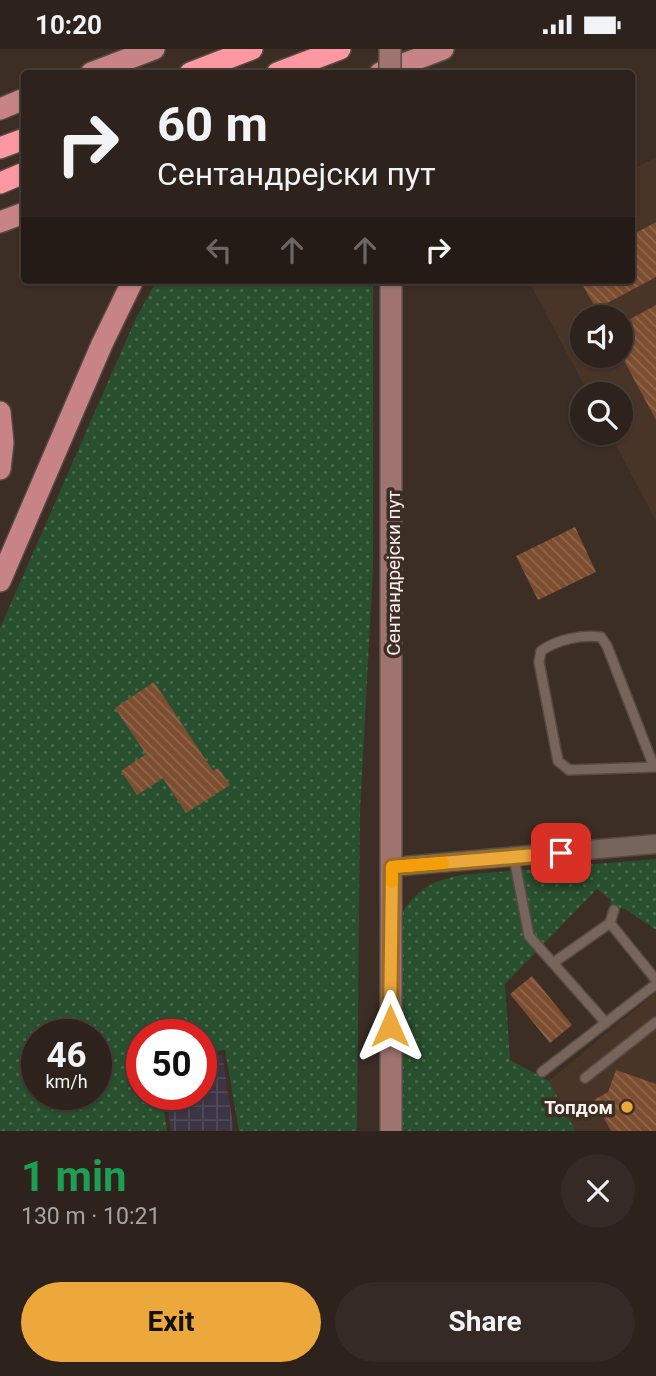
<!DOCTYPE html>
<html lang="en">
<head>
<meta charset="utf-8">
<style>
  :root { --surface:#2d221c; --page:#352a25; --text:#f1f3f6; --muted:#a7a4a3; --line:#483f3b; --accent:#eda83b }
  body { margin:0; font-family:Roboto,sans-serif; background:var(--page); color:var(--text); height:100vh; display:flex; flex-direction:column; font-size:26px; white-space:nowrap }
  * { box-sizing:border-box; margin:0 }
  p { font-size:23px; color:var(--muted) }
  .icon { flex:none; width:38px; height:38px; fill:none; stroke:currentColor; stroke-width:2; stroke-linecap:round; stroke-linejoin:round }
  .map { position:relative; height:1082px; overflow:hidden }
  .side { display:flex; flex-direction:column; background:var(--surface); flex:1 }
  .side>* { flex:none }
  .top-card { position:absolute; left:21px; top:21px; width:614px; height:214px; border-radius:7px; box-shadow:0 2px 5px #0004,0 0 0 2px var(--line); background:#2d221c; color:var(--text); overflow:hidden }
  .fabs { position:absolute; left:570px; top:256px; display:grid; gap:14px }
  .fabs a { display:grid; place-items:center; width:63px; height:63px; border-radius:50%; background:var(--surface); box-shadow:0 2px 5px #0004,0 0 0 2px var(--line); font-size:35px }
  .speed { position:absolute; left:21px; top:970px; display:flex; gap:14px; font-size:35px; font-weight:700; text-align:center }
  .speed>* { display:grid; place-content:center; width:91px; height:91px; border-radius:50%; background:var(--surface); box-shadow:0 2px 5px #0004,0 0 0 2px var(--line); line-height:1 }
  .speed small { font-size:18px; font-weight:400 }
  .speed .limit { border:10px solid #d22; background:#fff; color:#111 }
  .pin { position:absolute; display:grid; place-items:center; width:60px; height:60px; color:#fff; margin:-30px; border-radius:14px; box-shadow:0 4px 10px #0006 }
  .me { position:absolute; width:77px; margin:-38px; rotate:0deg; stroke-linejoin:round; filter:drop-shadow(0 0 5px #0008) }
  .turn { display:flex; align-items:center; gap:24px; height:147px; padding:0 21px; font-size:32px }
  .turn .icon { width:91px; height:91px; stroke-width:2.5 }
  .turn b { display:block; font-size:49px; line-height:60px }
  .lanes { display:flex; align-items:center; height:66px; padding:0 21px; background:#0003; justify-content:center; gap:35px; direction:ltr }
  .lanes .off { opacity:.35 }
  .round { display:grid; place-items:center; flex:none; width:74px; height:74px; border-radius:37px; background:var(--page) }
  .head { display:flex; align-items:center; justify-content:space-between; height:119px; padding:0 21px }
  h1 { font-size:42px; font-weight:700; line-height:52px; color:#1e9e55 }
  .cta { display:flex; gap:14px; margin-top:auto; padding:14px 21px }
  .cta a { flex:1; height:80px; border-radius:42px; background:var(--accent); color:#111; font-size:28px; font-weight:700; line-height:80px; text-align:center }
  .cta a+a { background:var(--page); color:var(--text) }
  .status { display:flex; justify-content:space-between; align-items:center; height:49px; padding:0 35px; background:var(--surface); direction:ltr }
  .status svg { height:19px; fill:currentColor }
  .map>svg:first-child { display:block }
  .built { fill:#493428; fill-rule:evenodd }
  .industrial { fill:url(#industrial-grid) }
  .grass { fill:url(#grass-dots); fill-rule:evenodd }
  .building { fill:url(#building-back-hatch) }
  .lines { fill:none; stroke-linecap:round; stroke-linejoin:round }
  .lane-casing { stroke:#574a43; stroke-width:12 }
  .street-casing { stroke:#574a43; stroke-width:21 }
  .secondary-casing { stroke:#574a43; stroke-width:24 }
  .primary-casing { stroke:#574a43; stroke-width:24 }
  .highway-casing { stroke:#574a43; stroke-width:24 }
  .lane { stroke:#77655b; stroke-width:9 }
  .street { stroke:#77655b; stroke-width:18 }
  .secondary { stroke:#9f7470; stroke-width:21 }
  .primary { stroke:#c78386; stroke-width:21 }
  .highway { stroke:#fd97a2; stroke-width:21 }
  .secondary-bridge-casing { stroke:#574a43; stroke-width:24; stroke-linecap:butt }
  .secondary-bridge { stroke:#9f7470; stroke-width:21 }
  .route-casing { stroke:#9a6d26; stroke-width:18 }
  .route { stroke:#eda83b; stroke-width:12 }
  .slow { stroke:#f59e0b; stroke-width:12 }
  .poi-dot { fill:#eda83b; stroke:#3c2d25; stroke-width:2.5 }
  .labels { text-anchor:middle; stroke-width:7; stroke-linejoin:round; paint-order:stroke }
  .street-label { font-size:19px; fill:#fcf2ed; stroke:#3c2d25 }
  .poi-label { font-size:19px; font-weight:bold; fill:#fcf2ed; stroke:#3c2d25; text-anchor:end }
</style>
</head>
<body>
<div class="status"><b>10:20</b><svg viewBox="0 0 49 12"><path d="M0 12V9h3v3zM5 12V6h3v6zM10 12V3h3v9zM15 12V0h3v12zM26 1h20v11H26zM47 4h2v5h-2z"/></svg></div>
<div class="map">
<svg width="656" height="1082" viewBox="0 0 656 1082">
  <defs>
    <pattern id="industrial-grid" width="8" height="8" patternUnits="userSpaceOnUse" patternTransform="scale(1.75)"><rect width="8" height="8" fill="#3d3545"/><path d="M0 4h8M4 0v8" fill="none" stroke="#504957"/></pattern>
    <pattern id="grass-dots" width="8" height="8" patternUnits="userSpaceOnUse" patternTransform="scale(1.75)"><rect width="8" height="8" fill="#29502e"/><path d="M2 2h.1M6 6h.1" fill="none" stroke="#496a4d" stroke-width="1.8" stroke-linecap="round"/></pattern>
    <pattern id="building-back-hatch" width="6" height="6" patternUnits="userSpaceOnUse" patternTransform="scale(1.75)"><rect width="6" height="6" fill="#7d4d30"/><path d="M-1 5l2 2M0 0l6 6M5-1l2 2" fill="none" stroke="#90674e"/></pattern>
  </defs>
  <rect width="100%" height="100%" fill="#3c2d25"/>
  <g class="built">
    <path d="M656,108V472L609,383H621V345H589L528,231H632V121ZM583,268H621V306H583Z"/>
    <path d="M656,943V1082H576L549,1032Z"/>
  </g>
  <path class="industrial" d="M222,1006L234,1082H171L166,1045H201V1008Z"/>
  <g class="grass">
    <path d="M157,231H373V520L360,763L357,1082H239L225,1001L201,1003V985H142V1045H162L167,1082H0V579L136,269ZM37,985H96V1045H37Z"/>
    <path d="M656,810V881L625,860L610,858L611,851L597,840L505,935L510,1011L549,1032L576,1082H403V862C422,837 431,833 461,826Z"/>
  </g>
  <g class="building">
    <path d="M656,173V228L596,260L580,231H632V186Z"/>
    <path d="M656,256V371L621,306V275Z"/>
    <path d="M575,478L596,523L538,551L516,507Z"/>
    <path d="M154,633L213,722L218,719L230,736L186,764L163,729L137,746L121,722L146,705L115,659Z"/>
    <path d="M532,927L572,976L550,994L510,945Z"/>
    <path d="M616,1021L656,1035V1082H611L594,1051L608,1043Z"/>
  </g>
  <g class="lines">
    <g class="lane-casing">
      <g id="lane">
        <path d="M654,718L607,597L601,588C582,585 556,591 541,602L539,613L558,712L569,721L656,718"/>
        <path d="M514,809L529,887L606,974"/>
        <path d="M610,874L656,931"/>
        <path d="M553,914L610,874L614,861"/>
        <path d="M542,1023L656,935"/>
        <path d="M585,1029L656,973"/>
      </g>
    </g>
    <g class="street-casing">
      <path id="street" d="M392,818L656,795"/>
    </g>
    <g class="secondary-casing">
      <path id="secondary" d="M391,1082V231"/>
    </g>
    <g class="primary-casing">
      <g id="primary">
        <path d="M91,24L154,0"/>
        <path d="M380,24L443,0"/>
        <path d="M0,60L24,50"/>
        <path d="M0,173L24,164"/>
        <path d="M0,363L3,394L0,420"/>
        <path d="M0,532L102,295L133,231"/>
      </g>
    </g>
    <g class="highway-casing">
      <g id="highway">
        <path d="M190,24L252,0"/>
        <path d="M277,24L340,0"/>
        <path d="M0,99L24,90"/>
        <path d="M0,134L24,124"/>
      </g>
    </g>
    <use href="#lane" class="lane"/>
    <use href="#street" class="street"/>
    <use href="#secondary" class="secondary"/>
    <use href="#primary" class="primary"/>
    <use href="#highway" class="highway"/>
    <g class="secondary-bridge-casing">
      <path id="secondary-bridge" d="M390,24V0"/>
    </g>
    <use href="#secondary-bridge" class="secondary-bridge"/>
  </g>
  <g class="lines">
    <g class="route-casing">
      <path id="route" d="M390,977L392,818L561,804"/>
    </g>
    <use href="#route" class="route"/>
    <path class="slow" d="M392,833V818L443,814"/>
  </g>
  <circle class="poi-dot" cx="627" cy="1058" r="7"/>
  <g class="labels">
    <g class="street-label">
      <text transform="translate(393 524) rotate(-90)" y="7">Сентандрејски пут</text>
    </g>
    <g class="poi-label">
      <text x="613" y="1065">Топдом</text>
    </g>
  </g>
</svg>
<div class="fabs">
<a><svg class="icon" aria-label="sound" viewBox="0 0 24 24"><path d="M4 9h4l5-4v14l-5-4H4zM17 9q2 3 0 6"/></svg></a>
<a><svg class="icon" aria-label="search" viewBox="0 0 24 24"><circle cx="10" cy="10" r="6"/><path d="M15 15l6 6"/></svg></a>
</div>
<div class="speed"><div>46<small>km/h</small></div><div class="limit">50</div></div>
<div class="pin" style="left:561px;top:804px;background:#d93025"><svg class="icon" aria-label="arrive" viewBox="0 0 24 24"><path d="M6 21V4h12l-3 4 3 4H6"/></svg></div>
<svg class="me" style="left:390px;top:977px" viewBox="-20 -20 40 40"><path d="M0-17L14 15 0 8-14 15z" fill="#eda83b" stroke="#fff" stroke-width="4"/></svg>
<div class="top-card">
<div class="turn"><svg class="icon" aria-label="right" viewBox="0 0 24 24"><path d="M7 20v-9h11M14 6l5 5-5 5"/></svg><div><b>60 m</b>Сентандрејски пут</div></div>
<div class="lanes"><svg class="icon off" aria-label="left" viewBox="0 0 24 24"><path d="M17 20v-9H6M10 6l-5 5 5 5"/></svg><svg class="icon off" aria-label="ahead" viewBox="0 0 24 24"><path d="M12 20V5M6 11l6-6 6 6"/></svg><svg class="icon off" aria-label="ahead" viewBox="0 0 24 24"><path d="M12 20V5M6 11l6-6 6 6"/></svg><svg class="icon" aria-label="right" viewBox="0 0 24 24"><path d="M7 20v-9h11M14 6l5 5-5 5"/></svg></div>
</div>
</div>
<section class="side">
<div class="head"><div><h1>1 min</h1><p>130 m · 10:21</p></div><a class="round"><svg class="icon" aria-label="close" viewBox="0 0 24 24"><path d="M6 6l12 12M18 6L6 18"/></svg></a></div>
<div class="cta"><a>Exit</a><a>Share</a></div>
</section>
</body>
</html>
